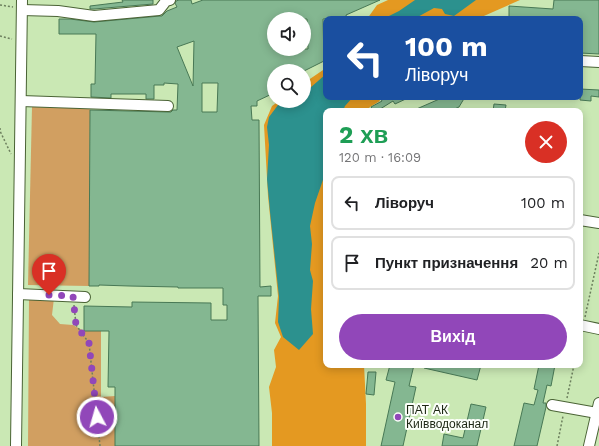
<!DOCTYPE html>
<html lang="uk">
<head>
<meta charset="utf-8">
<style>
  :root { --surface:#fff; --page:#f2f2f2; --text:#202124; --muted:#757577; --line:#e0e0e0; --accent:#9147b9 }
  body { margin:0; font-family:"Work Sans",sans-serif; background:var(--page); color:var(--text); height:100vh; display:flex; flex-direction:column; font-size:15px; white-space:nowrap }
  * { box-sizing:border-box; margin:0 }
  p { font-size:13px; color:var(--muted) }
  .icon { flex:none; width:22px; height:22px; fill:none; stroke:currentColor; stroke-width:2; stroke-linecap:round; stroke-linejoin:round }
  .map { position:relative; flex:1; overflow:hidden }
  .panel { position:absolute; left:323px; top:108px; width:260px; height:260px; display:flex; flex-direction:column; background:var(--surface); border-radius:8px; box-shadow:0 2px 10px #0003 }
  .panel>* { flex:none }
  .hud { position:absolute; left:323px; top:16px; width:260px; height:84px; border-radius:8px; box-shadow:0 2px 10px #0003; background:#1a4fa0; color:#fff; overflow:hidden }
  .tools { position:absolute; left:267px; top:12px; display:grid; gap:8px }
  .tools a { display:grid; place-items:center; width:44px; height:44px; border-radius:50%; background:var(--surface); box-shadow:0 2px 10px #0003; font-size:20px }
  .pin { position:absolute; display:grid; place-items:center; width:34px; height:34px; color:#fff; margin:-41px -17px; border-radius:50% 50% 50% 0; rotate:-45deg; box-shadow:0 0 4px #0007 }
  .pin .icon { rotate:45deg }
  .me { position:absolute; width:44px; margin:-22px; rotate:354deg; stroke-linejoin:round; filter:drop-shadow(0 0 3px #0008) }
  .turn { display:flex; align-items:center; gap:14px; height:84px; padding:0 16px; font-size:18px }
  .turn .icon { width:52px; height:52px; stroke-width:2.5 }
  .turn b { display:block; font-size:28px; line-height:34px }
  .round { display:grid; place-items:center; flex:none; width:42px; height:42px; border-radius:21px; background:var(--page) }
  .headline { display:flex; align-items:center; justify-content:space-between; height:68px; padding:0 16px }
  h1 { font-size:24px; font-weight:700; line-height:30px; color:#1e9e55 }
  .button { display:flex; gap:8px; margin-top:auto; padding:8px 16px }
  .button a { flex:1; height:46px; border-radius:24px; background:var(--accent); color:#fff; font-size:16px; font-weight:700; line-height:46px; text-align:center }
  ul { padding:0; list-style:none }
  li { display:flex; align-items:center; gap:12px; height:54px; margin:0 8px 6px; padding:0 8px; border:2px solid var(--line); border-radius:8px }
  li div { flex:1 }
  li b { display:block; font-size:15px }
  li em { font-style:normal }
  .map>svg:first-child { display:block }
  .green { fill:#d19f61 }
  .forest { fill:#e49921 }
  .water { fill:#2c918e }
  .building { fill:#84b791; stroke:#487855; fill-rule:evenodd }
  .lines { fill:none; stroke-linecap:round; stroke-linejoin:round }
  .minor-casing { stroke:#4a6335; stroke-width:12 }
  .path { stroke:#6c7f5d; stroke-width:1.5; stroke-dasharray:2 2; stroke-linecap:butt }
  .minor { stroke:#fff; stroke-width:10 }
  .route { stroke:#9147b9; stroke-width:7; stroke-dasharray:0 12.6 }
  .poi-dot { fill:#9147b9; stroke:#fcfffa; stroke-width:1.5 }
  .labels { text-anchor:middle; stroke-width:4; stroke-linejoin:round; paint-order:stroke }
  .poi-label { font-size:12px; fill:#1d2714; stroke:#fcfffa; text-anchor:start }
</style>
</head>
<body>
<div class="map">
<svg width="599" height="446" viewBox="0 0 599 446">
  <rect width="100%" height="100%" fill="#cae8b4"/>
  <g class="green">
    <path d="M32,107L90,108L89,286L28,285Z"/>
    <path d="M54,298L52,315L60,324L73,325L84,331H101V397L115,396V446H28L29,299Z"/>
  </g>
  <g class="forest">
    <path d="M388,0H520L477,19H367L377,5Z"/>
    <path d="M326,68V97H378L380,101L370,107L366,111H326V365H364L366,404V446H272V413L269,387L276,367L274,350L281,337L275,323L278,296L268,196L264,125L272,106L279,101H304V83Z"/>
  </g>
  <g class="water">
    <path d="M415,0H476L454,16L445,14L442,9L434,8L414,19H383L399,11Z"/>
    <path d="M326,74V97H353L345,106L343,111H326V151L324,161L325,174L315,203L310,226L312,244L310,270L313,281L311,309L313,334L299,350L283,337L278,322L279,297L270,212L267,179L269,145L267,127L269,117L278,105L285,101H304V91L310,88Z"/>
  </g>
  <g class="building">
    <path d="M122,0H153V4L94,9H90V6L123,2Z"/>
    <path d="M179,0H191L192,4L203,0H380L346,15L347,19H323L324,61L304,71H274V93L257,101V106H251L252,120H259L260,287L271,286V296H258L259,446H115V387H108L109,331H84V306L132,307V302L211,303V320H227V305H223V288H178V287L129,286L99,285V286H89L90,110L168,112H171L173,110H177L178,84L164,83V85H154V99H146V94H111V98L91,97V84H95L96,34H59V19H70L94,22L160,16H162L167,11L177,7L175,3L176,1ZM274,19H307L308,49H274ZM194,41L193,86L177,47ZM202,83H218L217,112H202Z"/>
    <path d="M554,0H599V54L580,53V19H509V6L553,9Z"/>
    <path d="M580,89L599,90V97L591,96V101L580,100Z"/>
    <path d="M380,97H410L395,104L393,101L377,111H374L371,107L382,101Z"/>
    <path d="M444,97H465L459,107L450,111H412Z"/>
    <path d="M494,104L506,105L505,111H493Z"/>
    <path d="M390,365H414L409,386L416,387L403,446H381L395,382L386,380Z"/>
    <path d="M424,365H481L477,380L424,368Z"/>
    <path d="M539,365H555L551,386L547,385L543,403H546V407L537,446H514L524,403L534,405L538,390L534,389Z"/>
    <path d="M368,372H376L374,395L366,394Z"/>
    <path d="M471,404L486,407L477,446H442L444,434L463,438Z"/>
  </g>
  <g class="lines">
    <g class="minor-casing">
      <g id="minor">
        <path d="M22,10L58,11L94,16L159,10L166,1L170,0"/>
        <path d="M580,61L599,62"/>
        <path d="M21,101L168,106"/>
        <path d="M580,220L599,223"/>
        <path d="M18,294L85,297"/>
        <path d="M580,325L599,329"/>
        <path d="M552,405L597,413"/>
        <path d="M16,446L22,0"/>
        <path d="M589,446L599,403"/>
      </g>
    </g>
    <g class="path">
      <path d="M0,5L13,7"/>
      <path d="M0,36L12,39"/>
      <path d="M0,128V131L11,154"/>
      <path d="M74,305L76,325L89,343L100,446"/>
      <path d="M585,317L599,253"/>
      <path d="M580,339L581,335"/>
      <path d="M567,398L574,365"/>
      <path d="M557,446L563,416"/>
    </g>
    <use href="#minor" class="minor"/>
  </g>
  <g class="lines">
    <path class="route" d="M49,295L73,296L76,325L89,343L97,417"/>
  </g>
  <circle class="poi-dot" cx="398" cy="417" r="4"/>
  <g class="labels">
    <g class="poi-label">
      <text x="406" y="414">ПАТ АК<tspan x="406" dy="14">Київводоканал</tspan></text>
    </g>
  </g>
</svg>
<div class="tools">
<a><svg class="icon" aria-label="sound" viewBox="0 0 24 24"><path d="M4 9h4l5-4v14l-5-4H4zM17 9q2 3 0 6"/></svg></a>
<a><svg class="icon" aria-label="search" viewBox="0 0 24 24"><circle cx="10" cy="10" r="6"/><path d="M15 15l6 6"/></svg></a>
</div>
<div class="pin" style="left:49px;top:295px;background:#d93025"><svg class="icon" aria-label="arrive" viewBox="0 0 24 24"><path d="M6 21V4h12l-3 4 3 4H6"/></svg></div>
<svg class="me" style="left:97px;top:417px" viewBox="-20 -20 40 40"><circle r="17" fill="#9147b9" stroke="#fff" stroke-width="3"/><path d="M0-11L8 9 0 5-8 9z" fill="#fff"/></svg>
<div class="hud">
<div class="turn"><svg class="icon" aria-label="left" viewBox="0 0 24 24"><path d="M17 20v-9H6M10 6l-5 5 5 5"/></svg><div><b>100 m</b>Ліворуч</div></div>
</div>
<section class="panel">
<div class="headline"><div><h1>2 хв</h1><p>120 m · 16:09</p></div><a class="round" style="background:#d93025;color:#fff"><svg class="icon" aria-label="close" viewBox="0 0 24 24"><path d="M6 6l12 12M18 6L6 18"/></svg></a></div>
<ul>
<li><svg class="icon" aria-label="left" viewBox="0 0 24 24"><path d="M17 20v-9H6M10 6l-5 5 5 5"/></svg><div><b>Ліворуч</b></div><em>100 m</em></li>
<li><svg class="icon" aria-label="arrive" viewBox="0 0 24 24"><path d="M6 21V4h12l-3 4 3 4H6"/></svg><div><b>Пункт призначення</b></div><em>20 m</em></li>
</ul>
<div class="button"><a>Вихід</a></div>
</section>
</div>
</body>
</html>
